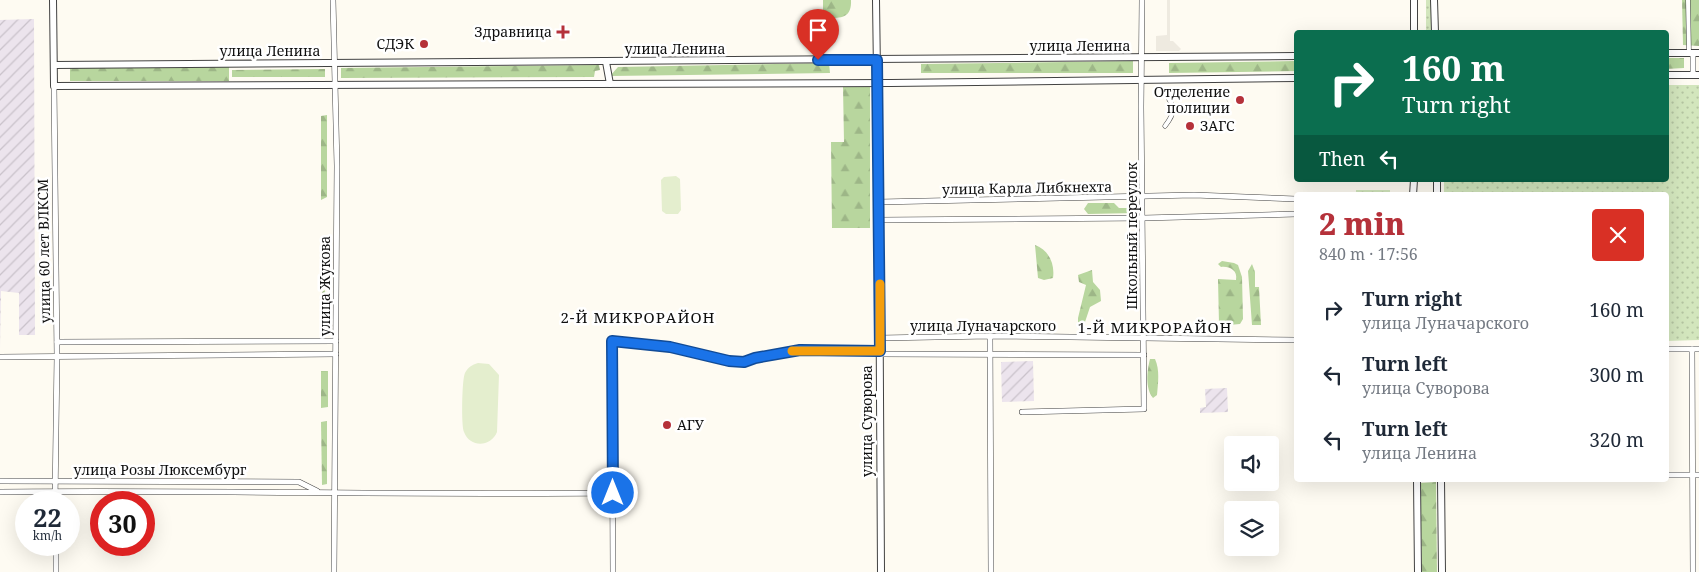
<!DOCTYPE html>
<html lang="en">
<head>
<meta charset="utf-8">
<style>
  :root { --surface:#fff; --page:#f6f6f7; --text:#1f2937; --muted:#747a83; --accent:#b5313a }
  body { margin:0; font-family:"Noto Serif",serif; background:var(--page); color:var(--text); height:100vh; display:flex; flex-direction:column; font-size:19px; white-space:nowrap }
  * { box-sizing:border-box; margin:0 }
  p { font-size:16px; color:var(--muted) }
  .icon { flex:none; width:28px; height:28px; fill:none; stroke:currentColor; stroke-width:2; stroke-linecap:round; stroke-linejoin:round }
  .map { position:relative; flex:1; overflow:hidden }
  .side { position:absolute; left:1294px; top:192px; width:375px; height:290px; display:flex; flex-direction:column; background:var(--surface); border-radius:5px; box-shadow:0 5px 20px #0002 }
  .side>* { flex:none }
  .hud { position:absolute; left:1294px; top:30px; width:375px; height:152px; border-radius:5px; box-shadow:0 5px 20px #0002; background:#0b6e4f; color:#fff; overflow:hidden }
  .buttons { position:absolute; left:1224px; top:436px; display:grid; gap:10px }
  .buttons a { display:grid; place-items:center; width:55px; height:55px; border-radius:5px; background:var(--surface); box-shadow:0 5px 20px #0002; font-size:25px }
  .speed { position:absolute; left:15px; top:491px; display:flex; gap:10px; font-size:25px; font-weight:700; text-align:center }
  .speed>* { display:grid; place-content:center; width:65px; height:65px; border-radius:50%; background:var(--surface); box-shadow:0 5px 20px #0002; line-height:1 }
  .speed small { font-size:12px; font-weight:400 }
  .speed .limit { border:8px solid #d22; background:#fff; color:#111 }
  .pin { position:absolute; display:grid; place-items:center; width:42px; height:42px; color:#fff; margin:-51px -21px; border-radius:50% 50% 50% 0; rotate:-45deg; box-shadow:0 0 5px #0007 }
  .pin .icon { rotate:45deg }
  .me { position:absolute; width:55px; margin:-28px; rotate:0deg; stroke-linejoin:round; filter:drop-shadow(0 0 4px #0008) }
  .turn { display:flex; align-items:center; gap:18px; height:105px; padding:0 25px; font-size:22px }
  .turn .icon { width:65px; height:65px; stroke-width:2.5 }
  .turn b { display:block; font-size:35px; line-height:42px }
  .then { display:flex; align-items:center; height:48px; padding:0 25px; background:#0003; gap:10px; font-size:19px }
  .round { display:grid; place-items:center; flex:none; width:52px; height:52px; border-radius:5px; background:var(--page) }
  .summary { display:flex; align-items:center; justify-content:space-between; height:85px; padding:0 25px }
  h1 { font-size:30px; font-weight:800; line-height:38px; color:var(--accent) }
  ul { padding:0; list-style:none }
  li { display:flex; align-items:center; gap:15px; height:65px; padding:0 25px }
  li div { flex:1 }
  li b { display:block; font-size:19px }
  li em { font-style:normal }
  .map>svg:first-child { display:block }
  .industrial { fill:url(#industrial-furrows) }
  .grass { fill:url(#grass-dots) }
  .forest { fill:url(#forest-firs) }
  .pitch { fill:#e4eece }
  .plaza { fill:#eeeae0 }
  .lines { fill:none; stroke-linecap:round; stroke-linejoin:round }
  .pedestrian-casing { stroke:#424242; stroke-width:5 }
  .minor-casing { stroke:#424242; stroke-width:6 }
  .tertiary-casing { stroke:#424242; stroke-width:8 }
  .pedestrian { stroke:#fff; stroke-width:4 }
  .minor { stroke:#fff; stroke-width:5 }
  .tertiary { stroke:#fff; stroke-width:6 }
  .route-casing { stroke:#114b97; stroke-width:12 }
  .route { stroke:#1a73e8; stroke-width:9 }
  .slow { stroke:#f59e0b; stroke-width:9 }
  .poi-dot { fill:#b5313a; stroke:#fff; stroke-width:2 }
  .labels { text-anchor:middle; stroke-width:5; stroke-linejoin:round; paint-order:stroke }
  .poi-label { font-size:14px; fill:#0f0f0f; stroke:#fff; text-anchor:end }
  .street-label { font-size:14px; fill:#0f0f0f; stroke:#fff }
  .neighbourhood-label { font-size:15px; letter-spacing:1px; fill:#0f0f0f; stroke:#fff }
</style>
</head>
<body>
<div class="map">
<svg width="1699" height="572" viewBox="0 0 1699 572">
  <defs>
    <pattern id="industrial-furrows" width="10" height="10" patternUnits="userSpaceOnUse" patternTransform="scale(1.25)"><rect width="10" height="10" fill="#ece4ed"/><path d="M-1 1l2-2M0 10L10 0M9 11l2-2" fill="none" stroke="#c9c2ca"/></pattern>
    <pattern id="grass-dots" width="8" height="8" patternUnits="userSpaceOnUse" patternTransform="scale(1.25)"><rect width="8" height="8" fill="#d3e6bd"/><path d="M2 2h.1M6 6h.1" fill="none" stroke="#b4c4a1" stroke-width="1.8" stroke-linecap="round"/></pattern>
    <pattern id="forest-firs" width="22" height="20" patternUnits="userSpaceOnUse" patternTransform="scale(1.25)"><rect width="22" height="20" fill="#b8d69e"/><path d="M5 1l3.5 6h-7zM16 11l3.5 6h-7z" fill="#9db687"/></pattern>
  </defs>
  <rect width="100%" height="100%" fill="#fefbf2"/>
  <g class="industrial">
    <path d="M34,19L35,335H19V293L1,291L0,349V20Z"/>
    <path d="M1033,361L1034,401L1002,402L1001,362Z"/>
    <path d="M1227,388L1228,412L1200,413V408L1206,407L1205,389Z"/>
  </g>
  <g class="grass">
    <path d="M1426,0H1432L1431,32H1426Z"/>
    <path d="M1666,85H1699V340L1666,341V195H1444V180H1666Z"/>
    <rect x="1356" y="190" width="34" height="5"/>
  </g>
  <g class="forest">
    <path d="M823,0H851C852,20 839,18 823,18Z"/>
    <path d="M1682,0H1699V46L1683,45Z"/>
    <path d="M1666,58H1684V68L1666,69Z"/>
    <path d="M1133,61V73H921V64Z"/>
    <path d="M1296,61V71L1169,73V63Z"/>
    <path d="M829,63L830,73L610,76L618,67Z"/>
    <path d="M599,65L600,70L595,71L594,77L341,78V68Z"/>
    <path d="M229,67V81H70V68Z"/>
    <path d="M325,69V77H232V70Z"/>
    <path d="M843,87H870V228H832L831,142H844Z"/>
    <path d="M327,115V197L321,200V116Z"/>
    <path d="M1088,203H1114L1119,208H1133L1136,213L1088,214L1084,209Z"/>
    <path d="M1035,245C1049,250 1055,264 1053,278L1044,280L1038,278Z"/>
    <path d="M1222,261L1234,263L1238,265L1242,277L1243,319L1240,324L1229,325L1219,324L1218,279L1236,280C1238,270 1229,266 1221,267L1218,264Z"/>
    <path d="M1252,264L1255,272V287H1259L1261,325H1252L1248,271Z"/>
    <path d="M1092,270L1093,282L1100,290L1101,301L1090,307L1084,325L1078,324V318L1086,285L1079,282L1078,275Z"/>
    <path d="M325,290L327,331L321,334L322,292Z"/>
    <path d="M1150,359H1155C1160,370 1158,383 1157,395L1153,398C1145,388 1147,371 1150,359Z"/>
    <path d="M321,371H328V407L321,408Z"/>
    <path d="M327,421V484L322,485L321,422Z"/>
    <path d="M1436,482L1437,572H1422L1420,483Z"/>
  </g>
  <g class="pitch">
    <path d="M676,176L680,179L681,210L678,214H666L662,211L661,180L664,177Z"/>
    <path d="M478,363L489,364L499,375L497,432C491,447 470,448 464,432C461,425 462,378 465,373C468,367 472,365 478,363Z"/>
  </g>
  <path class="plaza" d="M1167,0H1170V41H1173L1181,49L1179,51H1156V36L1167,35Z"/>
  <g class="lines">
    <g class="pedestrian-casing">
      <g id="pedestrian">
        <path d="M1688,0L1689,53"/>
        <path d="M1165,93C1175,107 1176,112 1165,126"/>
      </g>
    </g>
    <g class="minor-casing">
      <g id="minor">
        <path d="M333,0L337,166L334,572"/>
        <path d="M1693,75V53"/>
        <path d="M54,86L57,356L55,502"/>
        <path d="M879,202L1194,195L1296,199"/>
        <path d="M879,220L1143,218L1296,214"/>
        <path d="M990,336L991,572"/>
        <path d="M880,338L990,336L1296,340"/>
        <path d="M57,342L336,341"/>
        <path d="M1666,349H1699"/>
        <path d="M1692,349L1693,572"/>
        <path d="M880,354L1144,355"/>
        <path d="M0,357L336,354"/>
        <path d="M1022,412L1144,409L1141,107L1142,0"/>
        <path d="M1666,475H1699"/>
        <path d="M0,481L299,482L317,491"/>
        <path d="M0,492C204,490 409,495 613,493"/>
        <path d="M56,545V572"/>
        <path d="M613,572L612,341L670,347L729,361L744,362L755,358L800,350L880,351"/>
      </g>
    </g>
    <g class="tertiary-casing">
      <g id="tertiary">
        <path d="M53,0L54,86L891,83L1296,78"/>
        <path d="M876,0L879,220L881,572"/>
        <path d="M1414,0V32"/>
        <path d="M1434,0L1435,32"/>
        <path d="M1666,53H1699"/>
        <path d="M606,62L610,84"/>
        <path d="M54,65L1296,56"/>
        <path d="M1666,75H1699"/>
        <path d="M1437,180V195"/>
        <path d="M1413,195L1414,180"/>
        <path d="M1417,480L1418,572"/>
        <path d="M1441,480L1442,572"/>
      </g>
    </g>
    <use href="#pedestrian" class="pedestrian"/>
    <use href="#minor" class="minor"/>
    <use href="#tertiary" class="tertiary"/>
  </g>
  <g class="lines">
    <g class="route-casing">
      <path id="route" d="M613,493L612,341L670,347L729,361L744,362L755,358L800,350L880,351L877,60H818"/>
    </g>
    <use href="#route" class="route"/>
    <path class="slow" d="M792,351H880V284"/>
  </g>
  <g class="poi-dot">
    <path d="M560.5 24.5h5v5h5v5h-5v5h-5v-5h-5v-5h5z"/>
    <circle cx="424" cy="44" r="5"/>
    <circle cx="1240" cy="100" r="5"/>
    <circle cx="1190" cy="126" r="5"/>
    <circle cx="667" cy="425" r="5"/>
  </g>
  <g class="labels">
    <g class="poi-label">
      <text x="552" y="37">Здравница</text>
      <text x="414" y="49">СДЭК</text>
      <text x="1230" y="97">Отделение<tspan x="1230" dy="16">полиции</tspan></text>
      <text x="1200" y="131" text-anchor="start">ЗАГС</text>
      <text x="677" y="430" text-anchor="start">АГУ</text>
    </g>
    <g class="street-label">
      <text x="1080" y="51">улица Ленина</text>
      <text x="675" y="54">улица Ленина</text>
      <text x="270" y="56">улица Ленина</text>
      <text transform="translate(1027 188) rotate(-1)" y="5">улица Карла Либкнехта</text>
      <text transform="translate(1132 236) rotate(-90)" y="5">Школьный переулок</text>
      <text transform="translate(44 251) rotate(-91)" y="5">улица 60 лет ВЛКСМ</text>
      <text transform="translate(325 286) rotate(-90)" y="5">улица Жукова</text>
      <text x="983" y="331">улица Луначарского</text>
      <text transform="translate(867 421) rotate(-90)" y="5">улица Суворова</text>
      <text x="160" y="475">улица Розы Люксембург</text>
    </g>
    <g class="neighbourhood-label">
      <text x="638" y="323">2-Й МИКРОРАЙОН</text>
      <text x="1155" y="333">1-Й МИКРОРАЙОН</text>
    </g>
  </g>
</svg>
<div class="buttons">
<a><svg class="icon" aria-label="sound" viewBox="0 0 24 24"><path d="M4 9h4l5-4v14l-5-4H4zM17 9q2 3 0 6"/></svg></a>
<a><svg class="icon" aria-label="layers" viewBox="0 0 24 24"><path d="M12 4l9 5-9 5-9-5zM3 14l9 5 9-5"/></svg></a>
</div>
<div class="speed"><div>22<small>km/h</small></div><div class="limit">30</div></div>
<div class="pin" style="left:818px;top:60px;background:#d93025"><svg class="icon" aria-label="arrive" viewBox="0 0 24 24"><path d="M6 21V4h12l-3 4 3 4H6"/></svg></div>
<svg class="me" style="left:613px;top:493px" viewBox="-20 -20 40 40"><circle r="17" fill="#1a73e8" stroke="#fff" stroke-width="3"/><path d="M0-11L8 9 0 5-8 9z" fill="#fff"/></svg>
<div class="hud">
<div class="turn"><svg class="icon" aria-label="right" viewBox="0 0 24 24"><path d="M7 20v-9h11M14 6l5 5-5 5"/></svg><div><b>160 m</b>Turn right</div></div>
<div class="then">Then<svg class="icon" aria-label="left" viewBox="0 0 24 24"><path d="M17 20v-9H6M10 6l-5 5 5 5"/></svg></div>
</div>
<section class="side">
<div class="summary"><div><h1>2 min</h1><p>840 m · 17:56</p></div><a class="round" style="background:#d93025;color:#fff"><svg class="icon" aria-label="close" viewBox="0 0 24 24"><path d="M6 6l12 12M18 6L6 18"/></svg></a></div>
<ul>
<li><svg class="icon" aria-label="right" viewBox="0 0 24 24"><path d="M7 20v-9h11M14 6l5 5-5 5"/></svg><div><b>Turn right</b><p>улица Луначарского</p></div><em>160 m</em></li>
<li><svg class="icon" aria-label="left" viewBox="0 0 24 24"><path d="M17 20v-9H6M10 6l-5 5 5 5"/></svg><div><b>Turn left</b><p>улица Суворова</p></div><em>300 m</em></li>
<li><svg class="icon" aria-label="left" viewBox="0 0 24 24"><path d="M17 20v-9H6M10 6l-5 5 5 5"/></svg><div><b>Turn left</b><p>улица Ленина</p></div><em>320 m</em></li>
</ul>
</section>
</div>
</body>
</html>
